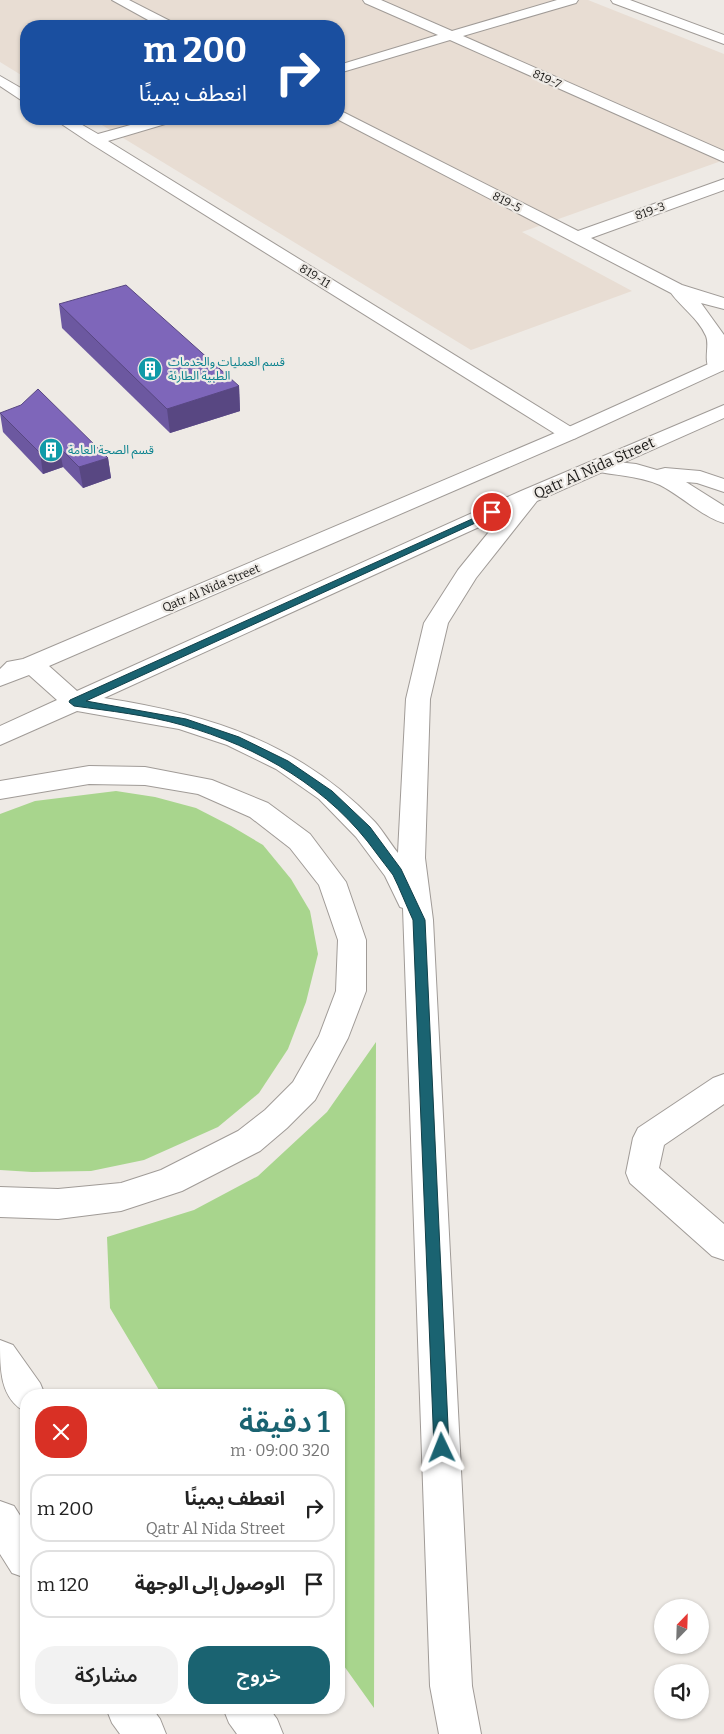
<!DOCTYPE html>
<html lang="ar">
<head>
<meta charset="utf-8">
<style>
  :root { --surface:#fff; --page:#f2f2f2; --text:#222; --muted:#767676; --line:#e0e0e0; --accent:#1a6371 }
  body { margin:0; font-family:Bitter,"Noto Sans Arabic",serif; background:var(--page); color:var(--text); direction:rtl; height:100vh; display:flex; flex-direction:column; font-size:19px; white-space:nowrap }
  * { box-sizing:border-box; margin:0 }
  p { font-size:16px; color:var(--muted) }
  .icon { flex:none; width:28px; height:28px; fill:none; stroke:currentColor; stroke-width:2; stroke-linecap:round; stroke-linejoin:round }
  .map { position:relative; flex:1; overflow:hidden; direction:ltr }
  .drawer { position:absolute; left:20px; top:1389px; width:325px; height:325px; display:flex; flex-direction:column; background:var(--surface); border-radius:20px; box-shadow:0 1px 4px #0004; direction:rtl }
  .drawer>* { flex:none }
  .banner { position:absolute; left:20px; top:20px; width:325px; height:105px; border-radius:20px; box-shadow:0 1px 4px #0004; direction:rtl; background:#1a4fa0; color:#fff; overflow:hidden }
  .needle { width:32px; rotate:23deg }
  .controls { position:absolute; left:654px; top:1599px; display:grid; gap:10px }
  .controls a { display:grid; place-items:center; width:55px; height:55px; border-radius:50%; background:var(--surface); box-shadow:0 1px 4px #0004; font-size:25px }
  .pin { position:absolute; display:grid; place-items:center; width:42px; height:42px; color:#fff; margin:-21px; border:2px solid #fff; border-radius:50%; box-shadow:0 1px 5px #0007 }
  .me { position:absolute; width:55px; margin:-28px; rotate:358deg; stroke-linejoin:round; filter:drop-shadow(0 0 4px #0008) }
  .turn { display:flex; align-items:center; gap:18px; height:105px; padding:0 15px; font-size:22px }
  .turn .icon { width:65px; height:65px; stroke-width:2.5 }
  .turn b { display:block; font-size:35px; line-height:42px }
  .round { display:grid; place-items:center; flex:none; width:52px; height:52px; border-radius:20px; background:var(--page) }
  .summary { display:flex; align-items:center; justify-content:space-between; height:85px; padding:0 15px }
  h1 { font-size:30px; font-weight:600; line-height:38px; color:var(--accent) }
  .button { display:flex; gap:10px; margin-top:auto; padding:10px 15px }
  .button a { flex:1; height:58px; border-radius:20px; background:var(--accent); color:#fff; font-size:20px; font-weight:600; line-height:58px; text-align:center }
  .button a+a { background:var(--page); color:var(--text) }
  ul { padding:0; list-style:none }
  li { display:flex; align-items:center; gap:15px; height:68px; margin:0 10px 8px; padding:0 5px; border:2px solid var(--line); border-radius:20px }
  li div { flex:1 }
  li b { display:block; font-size:19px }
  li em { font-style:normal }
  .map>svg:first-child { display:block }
  .built { fill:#e8ddd3 }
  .green { fill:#a8d58d }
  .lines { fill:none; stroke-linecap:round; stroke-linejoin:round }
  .minor-casing { stroke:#a09b97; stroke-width:2 }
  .major-casing { stroke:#a09b97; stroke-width:2 }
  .minor { fill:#fff; fill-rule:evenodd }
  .major { fill:#fff; fill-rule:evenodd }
  .wall { fill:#6c58a0 }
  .shaded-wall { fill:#584782 }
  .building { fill:#7e66ba; stroke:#584782 }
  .route { fill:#1a6371; stroke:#114049 }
  .labels { text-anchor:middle; stroke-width:4.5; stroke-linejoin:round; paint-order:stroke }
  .far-street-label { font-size:12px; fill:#1c1b19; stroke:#eeeae5 }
  .far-culture-label { font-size:12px; fill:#0d838f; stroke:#eeeae5; text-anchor:start }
  .street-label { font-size:15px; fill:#1c1b19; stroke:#eeeae5 }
</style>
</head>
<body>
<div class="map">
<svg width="724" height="1734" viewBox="0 0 724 1734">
  <rect width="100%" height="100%" fill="#eeeae5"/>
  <path class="built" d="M0,0H588L724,54V160L522,232L632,291L471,350L92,119H339V26H26V78L0,62Z"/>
  <g class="green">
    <path d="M116,791L155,797L196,808L231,826L263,845L291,879L310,911L318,954L306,1002L288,1049L259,1093L218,1127L144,1160L91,1171L32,1172L0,1170V814L35,801Z"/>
    <path d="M376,1042L374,1708L339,1659V1395H162L110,1308L107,1237L194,1210L258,1176L327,1112Z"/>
  </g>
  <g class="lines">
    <g class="minor-casing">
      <g id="minor">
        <path d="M112,0H129L174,23L176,26H159Z"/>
        <path d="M363,0H381L452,31L557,0H578L576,3L463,36L724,151V162L450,40L339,73V65L438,35L365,3Z"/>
        <path d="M611,0H630L724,35V44L613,3Z"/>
        <path d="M0,76L26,91V101L21,100L0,86Z"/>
        <path d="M339,110L578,231L724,179V190L591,238L682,285L724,298V309L701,303L724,335V370L717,372L710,370C703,360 710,346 706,336C698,318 682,308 671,293L337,119H339Z"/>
        <path d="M54,119H72L98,134L152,119H174L172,122L108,141L576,430L579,434L576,438L569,440L562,438L90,143Z"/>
        <path d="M598,460L636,464L657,470L665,468L700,471L724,479V492L697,483L686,482L724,506V523C704,518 680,495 660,485C637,475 614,476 591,470L588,466L591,462Z"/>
        <path d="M724,1074V1104L664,1145L659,1168L724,1224V1260L712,1256L630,1183L626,1173L633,1138L638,1128L713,1078Z"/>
      </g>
    </g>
    <g class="major-casing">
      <g id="major">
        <path d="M724,357V370L576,438L49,666L77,691L521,491L724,405V418L537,501L476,578L448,623L430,699L425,858L433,920L472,1686L481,1734H439L430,1686L403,908L400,907L385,876L356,837L319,799L276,769L227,745L179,729L77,711L0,745V726L57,700L29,675L0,686V669L7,662L23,659L562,430ZM501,517L458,570L424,623L406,699L398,853C390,843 383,831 375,822C300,743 209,714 104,698Z"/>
        <path d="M89,766L145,767L212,780L268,803L310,834L346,882L366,940V991L348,1038L315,1100L287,1128L260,1151L182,1191L121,1211L58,1219L0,1217V1187L58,1189L121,1183L161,1170L238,1131L265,1110L293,1082L319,1036L336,991L338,940L319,885L290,848L250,817L198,794L145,785L89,784L0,799V781Z"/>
        <path d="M0,1340L13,1345L40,1383L45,1395H26V1412C0,1399 0,1370 0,1340Z"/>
        <path d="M0,1501L14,1506L26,1525V1578L12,1573L0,1554Z"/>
        <path d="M106,1708H152L160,1719L166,1734H120L112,1723Z"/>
        <path d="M223,1708H269L277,1719L283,1734H237L229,1723Z"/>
      </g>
    </g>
    <use href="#minor" class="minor"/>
    <use href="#major" class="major"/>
  </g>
  <g class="wall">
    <path d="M59,304L239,386L240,411L170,433L62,328Z"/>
    <path d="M0,413L108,458L111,478L83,488L63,467L43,474L3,432Z"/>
  </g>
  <g class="shaded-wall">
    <path d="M239,386L240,411L170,433L167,409Z"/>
    <path d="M59,447L63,467L43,474L40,453Z"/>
    <path d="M108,458L111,478L83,488L79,467Z"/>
  </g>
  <g class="building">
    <path d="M126,285L239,386L167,409L59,304Z"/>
    <path d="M38,389L108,458L79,467L59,447L40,453L0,413L21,405Z"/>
  </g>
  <path class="route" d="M492,510L497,512L495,514L86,701L186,719L239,737L288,761L332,791L370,827L401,869L425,920L449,1448L447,1454L442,1456L436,1454L434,1448L413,920C406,905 400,889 393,875C388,868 382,861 377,854C330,788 259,747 182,725C147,715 110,711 74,706L69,702L70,700Z"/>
  <defs>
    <g id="building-disc" transform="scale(1.25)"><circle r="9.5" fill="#0f9aa8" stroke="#eeeae5"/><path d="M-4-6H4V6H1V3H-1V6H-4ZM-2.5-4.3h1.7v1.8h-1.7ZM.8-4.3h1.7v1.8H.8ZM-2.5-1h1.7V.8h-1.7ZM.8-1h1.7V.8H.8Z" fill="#fff"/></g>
  </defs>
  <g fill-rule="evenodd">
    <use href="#building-disc" x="150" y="369"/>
    <use href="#building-disc" x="51" y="450"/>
  </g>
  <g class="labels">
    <g class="far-street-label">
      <text transform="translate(547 79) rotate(24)" y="4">819-7</text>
      <text transform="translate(507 202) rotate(27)" y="4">819-5</text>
      <text transform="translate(650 211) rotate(-20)" y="4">819-3</text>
      <text transform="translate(315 276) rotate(32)" y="4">819-11</text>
      <text transform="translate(211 588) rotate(-23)" y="4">Qatr Al Nida Street</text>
    </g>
    <g class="far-culture-label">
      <text x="168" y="366">قسم العمليات والخدمات<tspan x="168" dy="14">الطبية الطارئة</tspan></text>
      <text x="68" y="454">قسم الصحة العامة</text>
    </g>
    <g class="street-label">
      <text transform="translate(594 468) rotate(-24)" y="5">Qatr Al Nida Street</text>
    </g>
  </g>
</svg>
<div class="controls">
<a><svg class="needle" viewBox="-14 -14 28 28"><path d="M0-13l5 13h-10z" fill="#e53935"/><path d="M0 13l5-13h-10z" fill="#767676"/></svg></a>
<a><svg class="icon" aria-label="sound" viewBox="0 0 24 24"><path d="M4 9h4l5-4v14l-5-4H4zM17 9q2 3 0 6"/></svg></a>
</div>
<div class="pin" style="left:492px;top:512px;background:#d93025"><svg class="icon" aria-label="arrive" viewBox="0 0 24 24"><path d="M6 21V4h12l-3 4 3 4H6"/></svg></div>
<svg class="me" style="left:442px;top:1448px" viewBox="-20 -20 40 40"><path d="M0-17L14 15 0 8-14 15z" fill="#1a6371" stroke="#fff" stroke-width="4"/></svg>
<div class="banner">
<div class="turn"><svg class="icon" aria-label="right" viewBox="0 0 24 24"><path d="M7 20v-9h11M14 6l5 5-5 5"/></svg><div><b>200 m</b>انعطف يمينًا</div></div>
</div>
<section class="drawer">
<div class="summary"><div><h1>1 دقيقة</h1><p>320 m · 09:00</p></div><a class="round" style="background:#d93025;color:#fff"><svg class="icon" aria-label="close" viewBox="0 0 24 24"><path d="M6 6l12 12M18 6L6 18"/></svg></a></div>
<ul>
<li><svg class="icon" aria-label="right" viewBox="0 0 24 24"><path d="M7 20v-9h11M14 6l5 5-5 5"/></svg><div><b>انعطف يمينًا</b><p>Qatr Al Nida Street</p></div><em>200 m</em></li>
<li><svg class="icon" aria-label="arrive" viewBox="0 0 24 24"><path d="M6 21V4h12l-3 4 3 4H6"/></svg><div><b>الوصول إلى الوجهة</b></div><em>120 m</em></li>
</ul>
<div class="button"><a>خروج</a><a>مشاركة</a></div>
</section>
</div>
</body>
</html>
